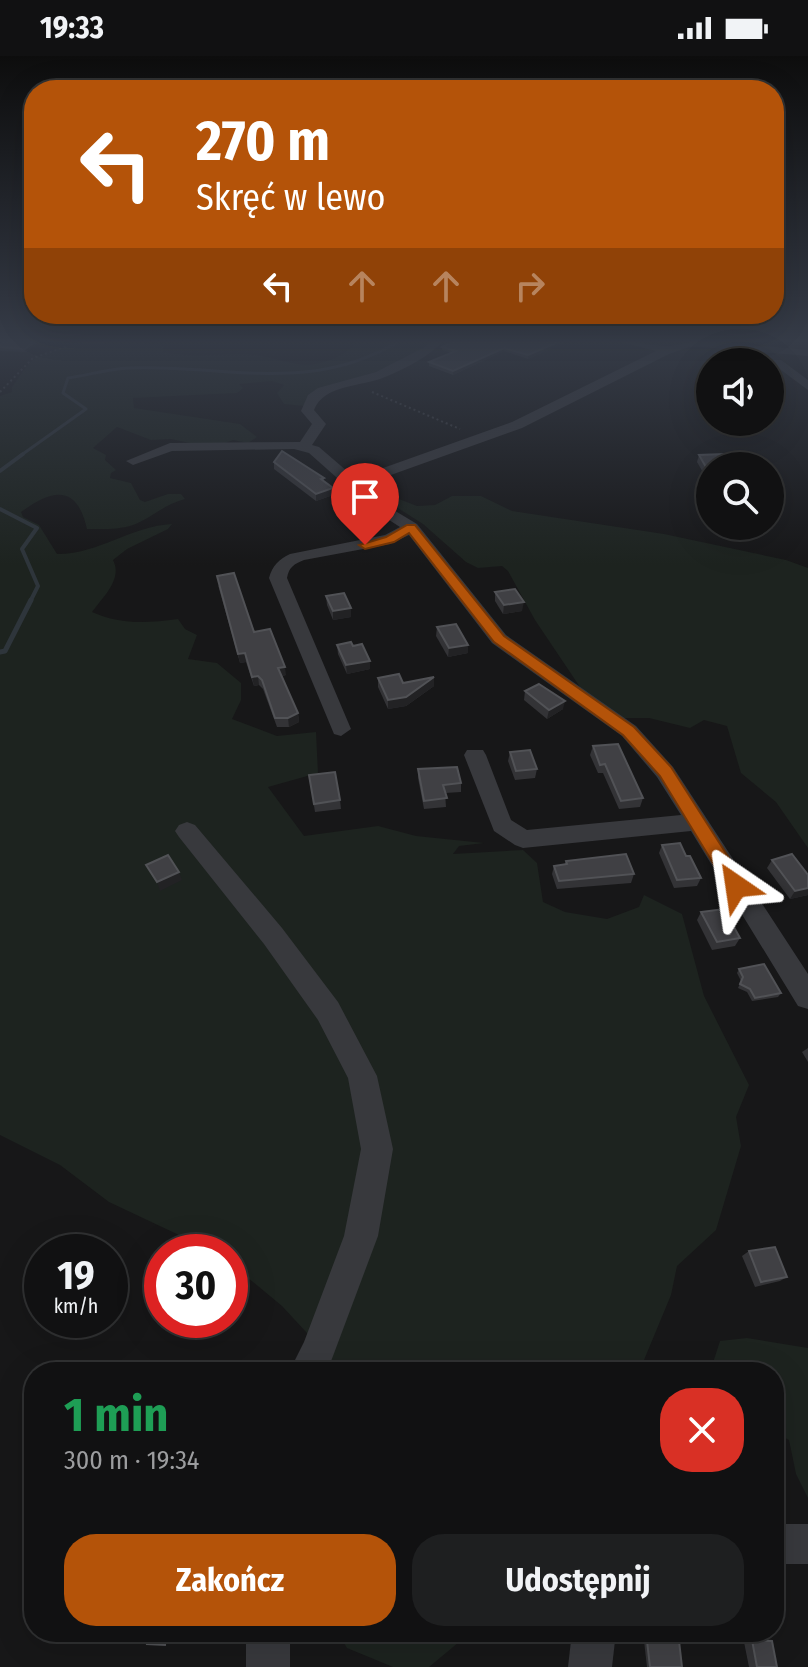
<!DOCTYPE html>
<html lang="pl">
<head>
<meta charset="utf-8">
<style>
  :root { --surface:#111112; --page:#1e1f20; --text:#f1f3f6; --muted:#9c9d9f; --line:#303132; --accent:#b45309 }
  body { margin:0; font-family:"Fira Sans Condensed",sans-serif; background:var(--page); color:var(--text); height:100vh; display:flex; flex-direction:column; font-size:30px; white-space:nowrap }
  * { box-sizing:border-box; margin:0 }
  p { font-size:26px; color:var(--muted) }
  .icon { flex:none; width:44px; height:44px; fill:none; stroke:currentColor; stroke-width:2; stroke-linecap:round; stroke-linejoin:round }
  .map { position:relative; flex:1; overflow:hidden }
  .drawer { position:absolute; left:24px; top:1306px; width:760px; height:280px; display:flex; flex-direction:column; background:var(--surface); border-radius:32px; box-shadow:0 8px 32px #0002,0 0 0 2px var(--line) }
  .drawer>* { flex:none }
  .guide { position:absolute; left:24px; top:24px; width:760px; height:244px; border-radius:32px; box-shadow:0 8px 32px #0002,0 0 0 2px var(--line); background:#b45309; color:#fff; overflow:hidden }
  .fabs { position:absolute; left:696px; top:292px; display:grid; gap:16px }
  .fabs a { display:grid; place-items:center; width:88px; height:88px; border-radius:50%; background:var(--surface); box-shadow:0 8px 32px #0002,0 0 0 2px var(--line); font-size:40px }
  .speed { position:absolute; left:24px; top:1178px; display:flex; gap:16px; font-size:40px; font-weight:700; text-align:center }
  .speed>* { display:grid; place-content:center; width:104px; height:104px; border-radius:50%; background:var(--surface); box-shadow:0 8px 32px #0002,0 0 0 2px var(--line); line-height:1 }
  .speed small { font-size:20px; font-weight:400 }
  .speed .limit { border:12px solid #d22; background:#fff; color:#111 }
  .pin { position:absolute; display:grid; place-items:center; width:68px; height:68px; color:#fff; margin:-82px -34px; border-radius:50% 50% 50% 0; rotate:-45deg; box-shadow:0 0 8px #0007 }
  .pin .icon { rotate:45deg }
  .me { position:absolute; width:88px; margin:-44px; rotate:328deg; stroke-linejoin:round; filter:drop-shadow(0 0 6px #0008) }
  .turn { display:flex; align-items:center; gap:28px; height:168px; padding:0 40px; font-size:36px }
  .turn .icon { width:104px; height:104px; stroke-width:2.5 }
  .turn b { display:block; font-size:56px; line-height:68px }
  .lanes { display:flex; align-items:center; height:76px; padding:0 40px; background:#0003; justify-content:center; gap:40px; direction:ltr }
  .lanes .off { opacity:.35 }
  .round { display:grid; place-items:center; flex:none; width:84px; height:84px; border-radius:32px; background:var(--page) }
  .headline { display:flex; align-items:center; justify-content:space-between; height:136px; padding:0 40px }
  h1 { font-size:48px; font-weight:700; line-height:60px; color:#1e9e55 }
  .primary-button { display:flex; gap:16px; margin-top:auto; padding:16px 40px }
  .primary-button a { flex:1; height:92px; border-radius:32px; background:var(--accent); color:#fff; font-size:32px; font-weight:700; line-height:92px; text-align:center }
  .primary-button a+a { background:var(--page); color:var(--text) }
  .status { display:flex; justify-content:space-between; align-items:center; height:56px; padding:0 40px; background:var(--surface); direction:ltr }
  .status svg { height:22px; fill:currentColor }
  .map>svg:first-child { display:block }
  .green { fill:#1d231f }
  .lines { fill:none; stroke-linecap:round; stroke-linejoin:round }
  .stream-far2 { stroke:#2e353b; stroke-width:3 }
  .stream-far1 { stroke:#2e353b; stroke-width:4 }
  .stream { stroke:#2e353b; stroke-width:5 }
  .path { stroke:#3e4044; stroke-width:2; stroke-dasharray:2 3; stroke-linecap:butt }
  .minor { fill:#38393d; fill-rule:evenodd }
  .wall { fill:#333336 }
  .shaded-wall { fill:#222224 }
  .building { fill:#404044; stroke:#515256; stroke-width:2 }
  .route { fill:#b45309; stroke:#753606; stroke-width:2 }
</style>
</head>
<body>
<div class="status"><b>19:33</b><svg viewBox="0 0 49 12"><path d="M0 12V9h3v3zM5 12V6h3v6zM10 12V3h3v9zM15 12V0h3v12zM26 1h20v11H26zM47 4h2v5h-2z"/></svg></div>
<div class="map">
<svg width="808" height="1611" viewBox="0 0 808 1611">
  <rect width="100%" height="100%" fill="#171718"/>
  <g class="green">
    <path d="M361,284H432C407,311 369,316 336,329C324,333 314,343 304,350L284,348L277,337L284,329L272,325L239,328L243,332L237,337L133,342L134,352L240,368L257,381L248,387L233,384L220,389H199L171,383L151,384L117,371L93,392L106,399L105,404L116,414L111,417L110,422L131,427L140,444L145,446L168,438H181L185,443C163,449 150,463 133,469C118,474 102,473 87,473C77,429 54,432 21,456L23,461L39,469L57,498C96,499 132,470 172,468L168,473L127,493L113,504C123,523 103,541 92,556C121,569 147,567 178,563L185,573L197,579L188,603L217,607L241,627V644L232,663L277,680L316,676L318,717L268,731L304,780L378,770L416,780L484,787L459,790L453,798L523,794L537,807L543,846L565,856L607,863L639,851L644,839L682,858L704,940L749,1029L736,1061L741,1090L716,1174L677,1210L671,1239L644,1304L642,1316H343L282,1250L230,1207V1196H215L109,1146L60,1109L0,1079V340L12,336V331C19,322 26,308 36,302C70,282 127,283 164,290L163,296C195,303 225,296 256,299C280,302 300,314 324,306C339,302 350,293 361,284Z"/>
    <path d="M386,438L417,450L435,449L452,440H481L512,455L664,478L786,504L808,512V792L776,746L741,717L727,670L704,664L690,672L649,662H622L584,637L535,564L508,515L502,510L478,512L466,506L423,468L382,442Z"/>
    <path d="M747,1282L808,1292V1442L796,1418L789,1384L774,1376V1316H710L720,1285Z"/>
    <path d="M337,1576H471L429,1611H393L347,1592Z"/>
  </g>
  <g class="lines">
    <path class="stream-far2" d="M20,400L86,353L63,337L68,322C88,319 109,313 129,312C227,308 310,340 401,284"/>
    <g class="stream-far1">
      <path d="M0,415L23,398"/>
      <path d="M0,453L37,472L22,493L38,530L30,546"/>
    </g>
    <path class="stream" d="M0,596L5,595L31,544"/>
    <g class="path">
      <path d="M0,336L33,302L68,290"/>
      <path d="M372,336L460,373"/>
    </g>
    <g class="minor">
      <path d="M75,284H111C103,290 83,290 75,284Z"/>
      <path d="M432,284H444C430,300 405,313 385,321C362,331 324,328 314,354L326,368L312,389L319,391L355,422L512,366L656,295L613,284C631,284 646,289 664,290C676,291 689,285 702,285L808,294V300L702,291H689L669,298L522,372L363,429L382,447L417,468L506,579L636,670L673,711L808,918V953L798,950L691,775L523,792L515,789L494,775L464,699L467,694H483L486,699L511,764L527,774L681,759L657,721L622,680L492,587L409,479L390,488L304,504C294,508 289,511 287,522L351,673L341,680L334,678L269,522C272,510 279,503 290,498L385,479L400,471L372,453L309,397L294,393L172,395L133,409L126,405L170,387L300,386L312,368L301,355L308,339L318,332L376,316L425,291Z"/>
      <path d="M773,304H781L808,324V334L773,308Z"/>
      <path d="M187,766L195,769L282,872L338,946L377,1020L393,1093L378,1180L327,1316H289L304,1286L344,1180L361,1093L348,1022L318,964L264,888L179,781L175,775L179,769Z"/>
      <rect x="774" y="1468" width="34" height="40"/>
      <rect x="246" y="1576" width="44" height="35"/>
      <path d="M572,1576H616L612,1611H568Z"/>
    </g>
  </g>
  <g class="wall">
    <path d="M7,284H42L26,296L0,295V288Z"/>
    <path d="M450,284H568V285L528,303L504,295L453,319L429,310V306L451,297L442,294V291L454,285Z"/>
    <path d="M699,399L710,410V451L700,432L702,425H708L697,406Z"/>
    <path d="M274,406L324,422V426L333,432V439L316,445L274,413Z"/>
    <path d="M338,444L361,466L345,468L339,452Z"/>
    <path d="M218,529L286,619L282,620L298,657L299,666L289,671H277L263,633L259,629L254,630L246,606L240,607Z"/>
    <path d="M495,536L522,555L503,558L495,545Z"/>
    <path d="M326,540L351,561L333,564L327,549Z"/>
    <path d="M437,571L468,589V597L448,601L436,580Z"/>
    <path d="M337,589L353,590L370,605V613L347,618L338,598Z"/>
    <path d="M378,622L403,627L434,630L406,650L388,653L378,631Z"/>
    <path d="M525,635L563,653L547,663L524,644Z"/>
    <path d="M593,690L643,742L640,751L619,753L603,717H598L590,699Z"/>
    <path d="M510,696L537,713L535,722L515,724L508,705Z"/>
    <path d="M418,713L461,727V736L445,737L446,751L424,753L418,722Z"/>
    <path d="M309,719L340,744L341,753L315,756Z"/>
    <path d="M662,789L686,800L701,822L697,830L674,832L659,797Z"/>
    <path d="M772,804L808,839L790,843L767,812Z"/>
    <path d="M566,805L634,818L631,827L557,833L552,818L554,810L565,808Z"/>
    <path d="M701,856L740,882L735,890L712,894L697,864Z"/>
    <path d="M739,913L781,937L778,941L752,945L747,936L738,932L741,925L737,917Z"/>
    <path d="M808,992V1006L802,996Z"/>
    <path d="M749,1195L787,1221L780,1225L755,1231L742,1200Z"/>
    <path d="M643,1576H678L682,1611H647Z"/>
    <path d="M743,1581L763,1582L772,1585L777,1611H749Z"/>
  </g>
  <g class="shaded-wall">
    <path d="M37,284H42L26,296L25,293Z"/>
    <path d="M563,284H568V285L528,303V299Z"/>
    <path d="M504,292V295L453,319V315Z"/>
    <path d="M333,432V439L316,445V438Z"/>
    <path d="M360,458L361,466L345,468L344,460Z"/>
    <path d="M524,546L522,555L503,558L504,549Z"/>
    <path d="M351,552V561L333,564V555Z"/>
    <path d="M468,589V597L448,601L449,592Z"/>
    <path d="M245,597L246,606L240,607L238,598Z"/>
    <path d="M370,605V613L347,618L346,609Z"/>
    <path d="M285,611L286,619L280,621L278,612Z"/>
    <path d="M258,620L259,629L254,630L252,621Z"/>
    <path d="M434,621V630L406,650L388,653V644Z"/>
    <path d="M565,645L563,653L547,663L549,654Z"/>
    <path d="M298,657L299,666L289,671L288,662Z"/>
    <path d="M179,816L182,824L160,835L157,826Z"/>
    <path d="M808,832V839L790,843L795,835Z"/>
  </g>
  <g class="building">
    <path d="M7,284H37L25,293L0,291V288Z"/>
    <path d="M457,284H563L528,299L504,292L453,315L429,306L456,295L442,291Z"/>
    <path d="M282,395L324,422L321,423L333,432L316,438L274,406Z"/>
    <path d="M724,398L731,410H710V418L699,399Z"/>
    <path d="M702,425H710V439Z"/>
    <path d="M354,442L360,458L344,460L338,444Z"/>
    <path d="M234,517L254,576L270,573L285,611L278,612L298,657L288,662H275L262,624L258,620L252,621L245,597L238,598L217,520Z"/>
    <path d="M515,533L524,546L504,549L495,536Z"/>
    <path d="M344,537L351,552L333,555L326,540Z"/>
    <path d="M456,568L468,589L449,592L437,571Z"/>
    <path d="M351,586L353,590L362,588L370,605L346,609L337,589Z"/>
    <path d="M399,618L403,627L434,621L406,641L388,644L378,622Z"/>
    <path d="M539,628L565,645L549,654L525,635Z"/>
    <path d="M618,688L643,742L621,745L605,708L600,709L593,690Z"/>
    <path d="M530,694L537,713L516,715L510,696Z"/>
    <path d="M457,711L461,727L443,729L447,742L424,745L418,713Z"/>
    <path d="M335,716L340,744L314,748L309,719Z"/>
    <path d="M680,787L686,800H690L701,822L677,824L662,789Z"/>
    <path d="M626,798L634,818L559,825L554,810L567,808L566,805Z"/>
    <path d="M792,798L808,819V832L795,835L772,804Z"/>
    <path d="M168,799L179,816L157,826L146,809Z"/>
    <path d="M724,853L740,882L717,886L701,856Z"/>
    <path d="M764,908L781,937L755,942L750,933L740,928L743,921L739,913Z"/>
    <path d="M775,1191L787,1221L761,1226L749,1195Z"/>
    <path d="M134,1576H183L182,1583L166,1582L165,1589L147,1588L148,1581L133,1580Z"/>
    <path d="M646,1576H678L682,1611H650Z"/>
    <path d="M752,1584L772,1585L777,1611H757Z"/>
  </g>
  <linearGradient id="sky" x2="0" y2="1"><stop stop-color="#0d0d0d"/><stop offset="0.56" stop-color="#363c48"/><stop offset="1" stop-color="#363c48" stop-opacity="0"/></linearGradient>
  <rect width="808" height="509" fill="url(#sky)"/>
  <path class="route" d="M407,469H415L504,580L634,671L671,711L743,824L746,830L743,835H730L660,720L623,679L494,586L409,477L394,486L365,493L359,489L386,481Z"/>
</svg>
<div class="fabs">
<a><svg class="icon" aria-label="sound" viewBox="0 0 24 24"><path d="M4 9h4l5-4v14l-5-4H4zM17 9q2 3 0 6"/></svg></a>
<a><svg class="icon" aria-label="search" viewBox="0 0 24 24"><circle cx="10" cy="10" r="6"/><path d="M15 15l6 6"/></svg></a>
</div>
<div class="speed"><div>19<small>km/h</small></div><div class="limit">30</div></div>
<div class="pin" style="left:365px;top:489px;background:#d93025"><svg class="icon" aria-label="arrive" viewBox="0 0 24 24"><path d="M6 21V4h12l-3 4 3 4H6"/></svg></div>
<svg class="me" style="left:736px;top:830px" viewBox="-20 -20 40 40"><path d="M0-17L14 15 0 8-14 15z" fill="#b45309" stroke="#fff" stroke-width="4"/></svg>
<div class="guide">
<div class="turn"><svg class="icon" aria-label="left" viewBox="0 0 24 24"><path d="M17 20v-9H6M10 6l-5 5 5 5"/></svg><div><b>270 m</b>Skręć w lewo</div></div>
<div class="lanes"><svg class="icon" aria-label="left" viewBox="0 0 24 24"><path d="M17 20v-9H6M10 6l-5 5 5 5"/></svg><svg class="icon off" aria-label="ahead" viewBox="0 0 24 24"><path d="M12 20V5M6 11l6-6 6 6"/></svg><svg class="icon off" aria-label="ahead" viewBox="0 0 24 24"><path d="M12 20V5M6 11l6-6 6 6"/></svg><svg class="icon off" aria-label="right" viewBox="0 0 24 24"><path d="M7 20v-9h11M14 6l5 5-5 5"/></svg></div>
</div>
<section class="drawer">
<div class="headline"><div><h1>1 min</h1><p>300 m · 19:34</p></div><a class="round" style="background:#d93025;color:#fff"><svg class="icon" aria-label="close" viewBox="0 0 24 24"><path d="M6 6l12 12M18 6L6 18"/></svg></a></div>
<div class="primary-button"><a>Zakończ</a><a>Udostępnij</a></div>
</section>
</div>
</body>
</html>
